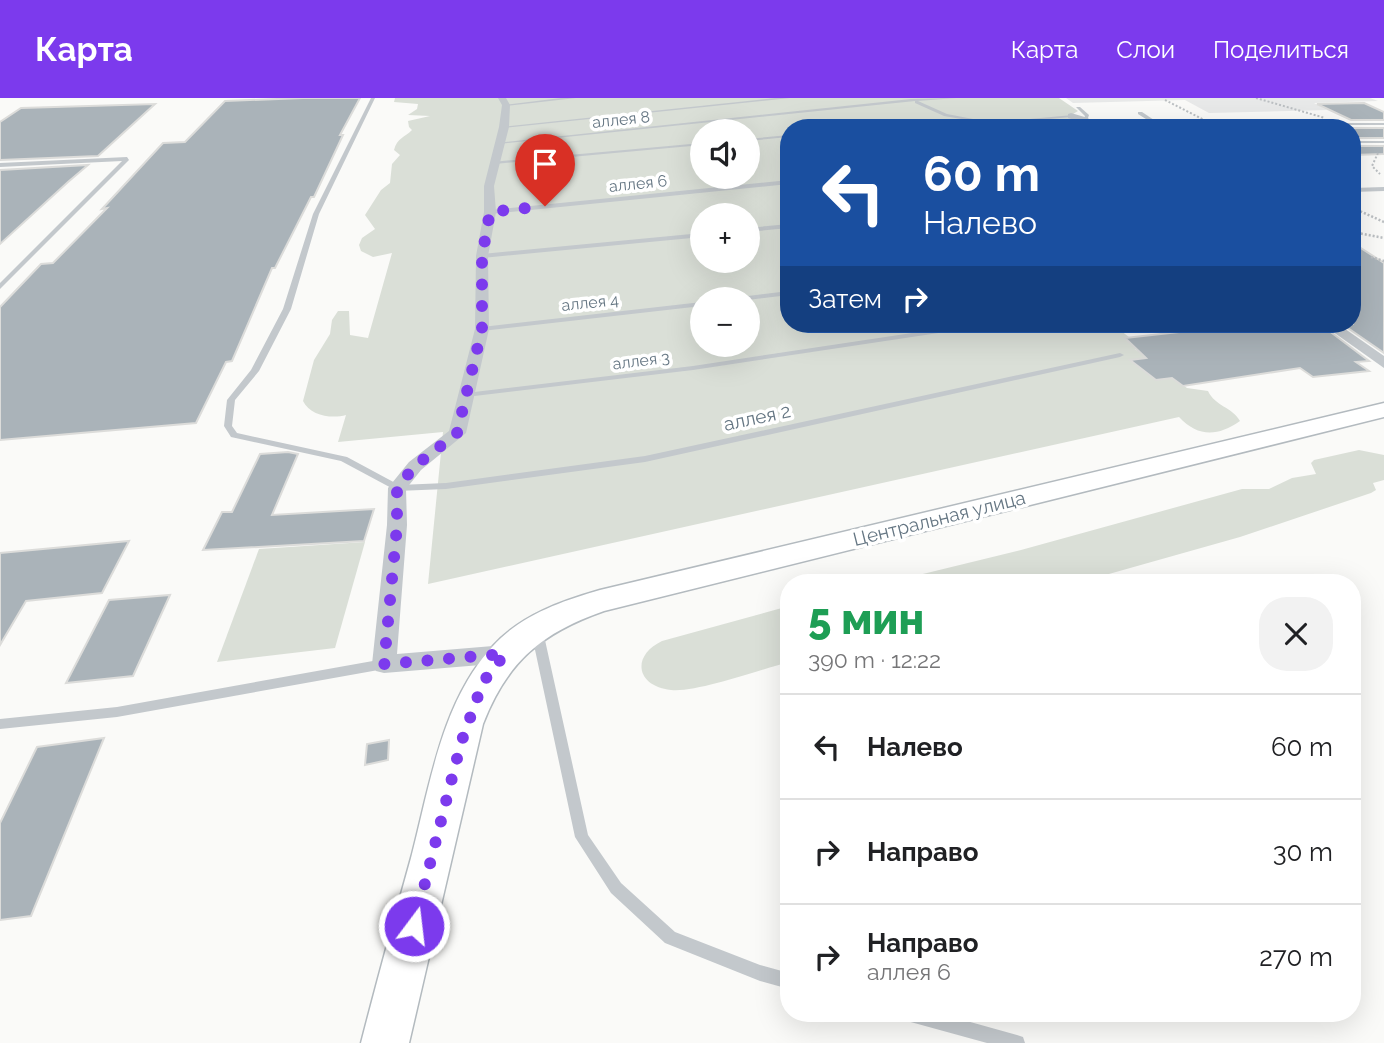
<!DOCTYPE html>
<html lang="ru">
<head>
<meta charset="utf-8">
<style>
  :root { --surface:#fff; --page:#f2f2f2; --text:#202124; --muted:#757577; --line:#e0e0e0; --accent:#7c3aed }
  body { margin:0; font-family:Raleway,sans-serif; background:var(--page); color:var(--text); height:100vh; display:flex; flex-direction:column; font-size:26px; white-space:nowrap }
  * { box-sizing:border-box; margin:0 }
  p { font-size:23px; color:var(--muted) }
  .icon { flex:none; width:38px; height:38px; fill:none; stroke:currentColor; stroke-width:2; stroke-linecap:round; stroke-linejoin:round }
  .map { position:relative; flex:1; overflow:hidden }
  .drawer { position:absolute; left:780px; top:476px; width:581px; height:448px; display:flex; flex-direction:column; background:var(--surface); border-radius:28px; box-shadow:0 7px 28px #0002 }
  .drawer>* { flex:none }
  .banner { position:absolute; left:780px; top:21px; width:581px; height:214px; border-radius:28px; box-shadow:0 7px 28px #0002; background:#1a4fa0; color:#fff; overflow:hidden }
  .fabs { position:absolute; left:690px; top:21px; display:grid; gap:14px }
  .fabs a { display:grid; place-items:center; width:70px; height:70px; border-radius:50%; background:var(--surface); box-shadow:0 7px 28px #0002; font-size:35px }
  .pin { position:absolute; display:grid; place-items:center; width:60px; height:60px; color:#fff; margin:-72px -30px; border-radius:50% 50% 50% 0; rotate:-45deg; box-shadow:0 0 7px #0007 }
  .pin .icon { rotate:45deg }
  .me { position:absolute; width:77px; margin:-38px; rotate:15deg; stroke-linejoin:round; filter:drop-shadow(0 0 5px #0008) }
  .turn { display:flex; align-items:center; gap:24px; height:147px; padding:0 28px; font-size:32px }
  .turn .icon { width:91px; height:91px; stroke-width:2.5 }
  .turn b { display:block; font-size:49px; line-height:60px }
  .then { display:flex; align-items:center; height:66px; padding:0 28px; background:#0003; gap:14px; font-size:26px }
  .round { display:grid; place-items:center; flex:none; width:74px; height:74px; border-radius:28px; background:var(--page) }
  .overview { display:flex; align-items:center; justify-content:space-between; height:119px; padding:0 28px }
  h1 { font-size:42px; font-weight:800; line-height:52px; color:#1e9e55 }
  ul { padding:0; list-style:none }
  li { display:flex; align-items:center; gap:21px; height:105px; padding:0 28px; border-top:2px solid var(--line) }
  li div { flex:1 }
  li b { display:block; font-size:26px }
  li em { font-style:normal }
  header { display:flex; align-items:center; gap:42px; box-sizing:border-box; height:98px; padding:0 35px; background:var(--accent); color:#fff }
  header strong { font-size:33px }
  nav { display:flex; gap:38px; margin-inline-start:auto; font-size:24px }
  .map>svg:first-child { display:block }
  .built { fill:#e8e9e9 }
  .green { fill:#dadfd7; fill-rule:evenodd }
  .building { fill:#aab3b9; stroke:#dcdcda; stroke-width:2 }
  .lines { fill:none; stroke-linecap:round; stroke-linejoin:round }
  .secondary-casing { stroke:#b3babf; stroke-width:3 }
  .path-far1 { stroke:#bbbfc2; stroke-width:2; stroke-dasharray:2 2; stroke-linecap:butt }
  .path { stroke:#bbbfc2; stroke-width:2.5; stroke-dasharray:2 2; stroke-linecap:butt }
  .lane { fill:#c3c8cc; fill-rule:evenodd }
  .street { fill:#c3c8cc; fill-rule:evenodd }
  .secondary { fill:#fff; fill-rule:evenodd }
  .route { stroke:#7c3aed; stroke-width:12; stroke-dasharray:0 21.6 }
  .labels { text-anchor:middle; stroke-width:7; stroke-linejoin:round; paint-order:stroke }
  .far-street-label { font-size:16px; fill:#657683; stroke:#fff }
  .street-label { font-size:19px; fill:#657683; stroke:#fff }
</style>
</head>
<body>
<header>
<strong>Карта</strong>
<nav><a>Карта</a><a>Слои</a><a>Поделиться</a></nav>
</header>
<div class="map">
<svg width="1384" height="945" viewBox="0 0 1384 945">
  <rect width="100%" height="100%" fill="#fafaf8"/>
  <path class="built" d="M1066,0H1370L1378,3L1314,5L1327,12L1209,15L1185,2L1073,5Z"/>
  <g class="green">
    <path d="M395,0H1059L1078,13L1073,16L1074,19L1089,30H789V226H1112L1142,249L1135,251L1187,290L1208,293C1215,308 1232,309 1240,323C1217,339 1198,339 1179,319L428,486L443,334L338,344L346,317C332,321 310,318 303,303L314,262L330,236L332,222L338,213H349L350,237L368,240L392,155L373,159L361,153L359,147L362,140L375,131L365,117L381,92L390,85L392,66L400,57L394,52C397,40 405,39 412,32L409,29L408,23L430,18L408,17L417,11L418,6L394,4ZM702,33H747V79H702ZM702,117H747V163H702ZM702,201H747V247H702Z"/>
    <path d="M1359,352L1384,357V382L1373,385L1376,392L1371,395L1240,439L1077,485H886L1021,452L1242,391H1269L1292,380L1316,376L1311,365L1314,362Z"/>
    <path d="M365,444L335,550L217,564L259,451Z"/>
    <path d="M789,508V564C762,571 696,595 671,592C636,588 631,558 662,543Z"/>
  </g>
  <g class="building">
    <path d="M303,0H360L340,37H343L314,99H311L275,170H272L232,263L226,264L196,325L0,342V209L41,166L53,165L107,110L102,111L163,45L185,44L225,3Z"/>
    <path d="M1364,5L1384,14V22H1351L1317,6Z"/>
    <path d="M155,6L98,58L0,62V24L21,10Z"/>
    <rect x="1353" y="30" width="31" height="10"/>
    <path d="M1353,48H1384V56L1353,57Z"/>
    <path d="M88,67L68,84L0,146V72Z"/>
    <path d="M1353,145L1384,165V255L1342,226H1353Z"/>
    <path d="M1251,226H1320L1369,263L1356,264L1369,273L1313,279L1300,270L1183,288L1172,280L1156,282L1130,262L1146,260L1125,240Z"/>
    <path d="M288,354L298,356L272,417L374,411L364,443L203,452L222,414H232L260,356Z"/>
    <path d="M129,443L102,495L26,503L0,547V455Z"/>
    <path d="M170,497L133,578L66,585L109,502Z"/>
    <path d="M104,640L31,818L0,822V725L37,649Z"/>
    <path d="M389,642L388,662L365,667L367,646Z"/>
  </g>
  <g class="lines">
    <g class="secondary-casing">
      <path id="secondary" d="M1384,305V319L604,513C541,535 507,564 483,626L409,945H361C377,883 394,821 411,760C430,688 441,604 493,548C521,517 562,503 600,492Z"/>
    </g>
    <g class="path-far1">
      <path d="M1256,0L1325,20"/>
      <path d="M1165,2L1220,30"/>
      <path d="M1378,55L1372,68L1380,76"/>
    </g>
    <g class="path">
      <path d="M1353,110L1384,124"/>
      <path d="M1353,134L1384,140"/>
      <path d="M1371,159L1384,163"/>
    </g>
    <g class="lane">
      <path d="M371,0H375L319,116L291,211L259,273L235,302L232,328L237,335L347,359L399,387L446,385L645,358L1120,255L1124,257L1120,259L645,364L446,391L397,393L341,363L231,339L224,328L227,302L251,272L283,211L313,116Z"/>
      <path d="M561,0H576L506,8L504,7Z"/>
      <path d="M775,0H790L504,30L502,29Z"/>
      <path d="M956,0L918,3L947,16L973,21V23L944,18L915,5V3L499,46L497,45L911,1Z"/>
      <path d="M1076,9H1080L1089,17L1087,23H1083L1085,18Z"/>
      <path d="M1138,14H1142L1166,30H1160L1138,16Z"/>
      <path d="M1073,17L1071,19L951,30H930Z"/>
      <path d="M1334,25H1384V27H1336V30H1332V26Z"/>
      <path d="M789,37V39L747,43V41Z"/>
      <rect x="1353" y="43" width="31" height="2"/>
      <path d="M702,45V47L495,66L492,64Z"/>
      <path d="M127,59L129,62L0,191V185L122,63L0,69V65Z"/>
      <path d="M789,82V86L490,116L487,114L490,112Z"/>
      <path d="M1384,89V93L1353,94V90Z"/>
      <path d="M789,126V130L747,134V130Z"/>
      <path d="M702,135V139L482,160L479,158L482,156Z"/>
      <path d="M789,193V197L747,202L737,201L740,199Z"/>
      <path d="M702,204V208L482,233L478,231L482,229Z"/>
      <path d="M972,226H989L985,228L693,272L466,299L462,297L466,295L693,268Z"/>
      <path d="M537,529L541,530L543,533L588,737L621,785L675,834L760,867L789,875V891L760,883L665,845L611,795L575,739L531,533L533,530Z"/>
      <path d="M384,561L388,563L390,566L388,569L384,571L117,619L0,631V621L117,609Z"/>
      <path d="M899,915H938L1017,937L1023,939L1025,945H987L907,923L901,921Z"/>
    </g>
    <g class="street">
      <path d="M498,0H506L510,7L509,29L494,88L496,114L488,158L489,231L466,335L421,372L406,391L407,427L397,556L505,547L513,550L517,556L513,562L505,565L384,575L376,573L372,566L387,427L388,390L409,364L449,333L475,231L476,158L484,114V88L499,29L502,7Z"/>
      <path d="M1071,15L1088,20L1096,30H1086L1082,24L1068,20V16Z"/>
      <path d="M1322,226H1338L1384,258V270Z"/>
    </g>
    <use href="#secondary" class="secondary"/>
  </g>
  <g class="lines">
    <path class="route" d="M414,828L461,645L483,584L505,556L384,566L397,428V390L415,368L457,335L482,231V158L490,114L545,108"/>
  </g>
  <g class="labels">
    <g class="far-street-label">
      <text transform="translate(621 21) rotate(-6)" y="6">аллея 8</text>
      <text transform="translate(638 85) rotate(-6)" y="6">аллея 6</text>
      <text transform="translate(590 204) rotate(-6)" y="6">аллея 4</text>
      <text transform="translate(641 262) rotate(-7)" y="6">аллея 3</text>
    </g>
    <g class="street-label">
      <text transform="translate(757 319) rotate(-12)" y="7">аллея 2</text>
      <text transform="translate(939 420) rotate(-14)" y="7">Центральная улица</text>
    </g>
  </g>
</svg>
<div class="fabs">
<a><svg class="icon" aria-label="sound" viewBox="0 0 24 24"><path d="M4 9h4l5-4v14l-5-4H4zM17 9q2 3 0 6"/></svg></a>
<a>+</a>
<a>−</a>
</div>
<div class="pin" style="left:545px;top:108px;background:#d93025"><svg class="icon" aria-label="arrive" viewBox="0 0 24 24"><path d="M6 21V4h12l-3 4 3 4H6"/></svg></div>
<svg class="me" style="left:414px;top:828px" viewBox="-20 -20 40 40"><circle r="17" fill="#7c3aed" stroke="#fff" stroke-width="3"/><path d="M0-11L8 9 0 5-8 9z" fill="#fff"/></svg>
<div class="banner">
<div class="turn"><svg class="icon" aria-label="left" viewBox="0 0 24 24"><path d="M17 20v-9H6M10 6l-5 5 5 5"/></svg><div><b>60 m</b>Налево</div></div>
<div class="then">Затем<svg class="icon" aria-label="right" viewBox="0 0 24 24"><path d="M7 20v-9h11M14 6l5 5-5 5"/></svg></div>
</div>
<section class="drawer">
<div class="overview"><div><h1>5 мин</h1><p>390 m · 12:22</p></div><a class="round"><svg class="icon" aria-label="close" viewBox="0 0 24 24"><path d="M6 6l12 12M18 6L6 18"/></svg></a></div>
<ul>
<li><svg class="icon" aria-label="left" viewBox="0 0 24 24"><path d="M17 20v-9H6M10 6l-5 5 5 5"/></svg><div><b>Налево</b></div><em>60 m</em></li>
<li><svg class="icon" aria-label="right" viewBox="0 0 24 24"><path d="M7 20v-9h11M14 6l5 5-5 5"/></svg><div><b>Направо</b></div><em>30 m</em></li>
<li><svg class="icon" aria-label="right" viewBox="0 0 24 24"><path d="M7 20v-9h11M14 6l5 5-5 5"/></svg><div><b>Направо</b><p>аллея 6</p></div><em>270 m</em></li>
</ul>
</section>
</div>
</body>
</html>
